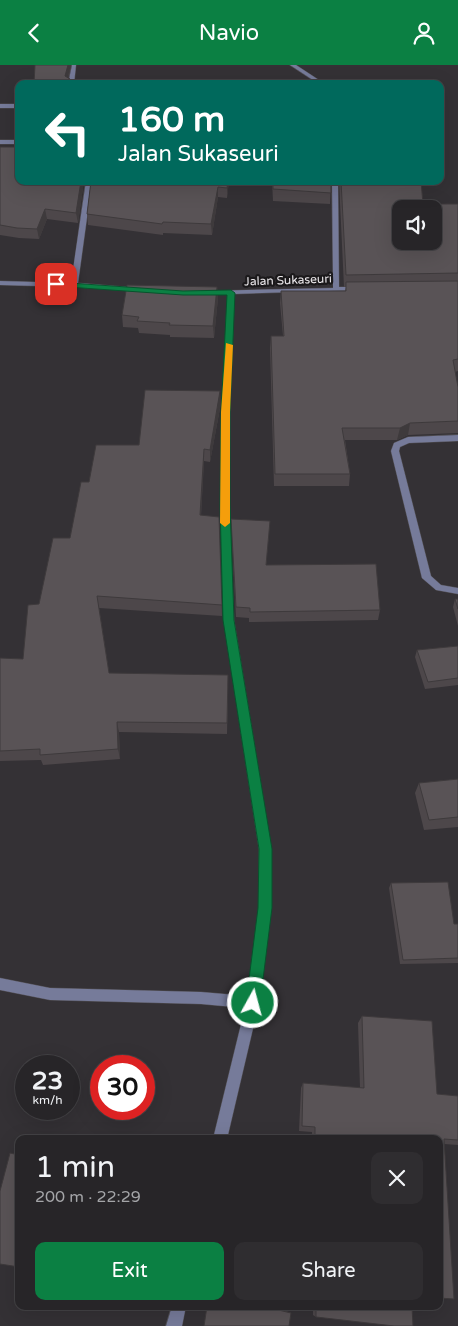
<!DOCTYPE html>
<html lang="en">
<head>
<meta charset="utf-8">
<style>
  :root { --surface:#272528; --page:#2f2d30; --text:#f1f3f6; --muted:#a4a5a8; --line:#434245; --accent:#0b8043 }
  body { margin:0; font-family:"Varela Round",sans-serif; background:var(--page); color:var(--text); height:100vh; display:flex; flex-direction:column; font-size:19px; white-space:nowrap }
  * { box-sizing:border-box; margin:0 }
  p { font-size:16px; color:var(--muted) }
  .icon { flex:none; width:28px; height:28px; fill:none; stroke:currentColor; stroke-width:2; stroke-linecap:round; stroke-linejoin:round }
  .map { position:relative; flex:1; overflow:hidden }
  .drawer { position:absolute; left:15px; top:1070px; width:428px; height:175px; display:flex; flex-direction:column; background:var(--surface); border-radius:10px; box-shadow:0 5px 20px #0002,0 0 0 1px var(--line) }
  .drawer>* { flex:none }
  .top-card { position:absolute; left:15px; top:15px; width:429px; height:105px; border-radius:10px; box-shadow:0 5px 20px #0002,0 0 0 1px var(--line); background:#00695c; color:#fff; overflow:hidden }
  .tools { position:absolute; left:392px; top:135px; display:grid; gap:10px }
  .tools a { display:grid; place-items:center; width:50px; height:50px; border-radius:10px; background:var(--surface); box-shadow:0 5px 20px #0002,0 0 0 1px var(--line); font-size:25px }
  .speed { position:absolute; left:15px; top:990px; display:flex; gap:10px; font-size:25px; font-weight:700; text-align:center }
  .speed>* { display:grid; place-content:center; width:65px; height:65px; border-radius:50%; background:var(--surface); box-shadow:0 5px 20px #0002,0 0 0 1px var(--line); line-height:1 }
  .speed small { font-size:12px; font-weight:400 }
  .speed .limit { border:8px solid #d22; background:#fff; color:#111 }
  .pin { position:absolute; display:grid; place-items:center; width:42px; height:42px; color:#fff; margin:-21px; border-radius:10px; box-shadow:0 2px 8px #0006 }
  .me { position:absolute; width:55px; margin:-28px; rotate:7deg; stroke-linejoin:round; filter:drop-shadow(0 0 4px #0008) }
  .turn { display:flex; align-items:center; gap:18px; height:105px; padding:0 20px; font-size:22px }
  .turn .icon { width:65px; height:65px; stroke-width:2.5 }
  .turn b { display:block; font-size:35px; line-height:42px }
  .round { display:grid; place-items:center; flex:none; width:52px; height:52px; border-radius:10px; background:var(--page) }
  .head { display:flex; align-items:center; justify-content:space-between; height:85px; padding:0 20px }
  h1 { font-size:30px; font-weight:600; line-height:38px }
  .cta { display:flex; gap:10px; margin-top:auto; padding:10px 20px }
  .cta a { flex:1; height:58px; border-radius:10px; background:var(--accent); color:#fff; font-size:20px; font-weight:600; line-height:58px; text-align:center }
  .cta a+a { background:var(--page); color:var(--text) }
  header { display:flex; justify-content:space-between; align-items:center; height:65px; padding:0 20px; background:var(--accent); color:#fff; font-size:22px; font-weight:600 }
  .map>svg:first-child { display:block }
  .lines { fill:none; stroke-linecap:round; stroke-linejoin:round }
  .minor-casing { stroke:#514e52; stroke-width:1 }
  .minor { fill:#767b9a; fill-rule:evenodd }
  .wall { fill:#4d474a }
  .shaded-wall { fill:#3e3a3c }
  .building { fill:#595356; stroke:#3e3a3c; fill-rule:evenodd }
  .route { fill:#0b8043; stroke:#07532c }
  .slow { fill:#f59e0b }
  .labels { text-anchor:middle; stroke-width:4.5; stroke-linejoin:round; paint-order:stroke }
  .far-street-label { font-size:12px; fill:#ece9ec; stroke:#1b191b }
</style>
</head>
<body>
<header><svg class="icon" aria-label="back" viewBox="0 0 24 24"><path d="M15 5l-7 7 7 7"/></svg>Navio<svg class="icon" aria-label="person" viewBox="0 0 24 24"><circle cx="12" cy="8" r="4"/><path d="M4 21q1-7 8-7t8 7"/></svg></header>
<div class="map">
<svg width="458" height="1261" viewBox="0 0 458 1261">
  <rect width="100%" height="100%" fill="#343135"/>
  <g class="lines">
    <g class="minor-casing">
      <g id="minor">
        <path d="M72,0H76L74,19H68Z"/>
        <path d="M290,0H296L325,19H319Z"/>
        <rect x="0" y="39" width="19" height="4"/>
        <rect x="0" y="75" width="19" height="4"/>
        <path d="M86,116H92L78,218L139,223L142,225L141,226L74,222L0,220V216L71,218Z"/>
        <path d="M332,116H338L339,222H359L362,224L361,225L234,229L230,347L229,458L234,555L271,784V843L259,938L227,1074H213L245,943L201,939L50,935L0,925V913L50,923L201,927L248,931L259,843V784L224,555L221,458L222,347L228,229L206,230L203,228L206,226L333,223Z"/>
        <path d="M458,370V376L409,378L400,382L399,386L431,511L441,520L458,523V529L436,525L422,513L391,386L394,378L408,372Z"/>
        <path d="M172,1241H186L182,1261H166Z"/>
      </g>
    </g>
    <use href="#minor" class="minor"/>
  </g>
  <g class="wall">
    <path d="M71,0L68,13L70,19H34V18Z"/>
    <path d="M0,82L19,116H84L78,158L47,154L39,174L19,173L0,170Z"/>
    <path d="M91,116H229L227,133L218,132L212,170L163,168V170L88,160L87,149Z"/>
    <path d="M272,116H331L330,139L273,136Z"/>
    <path d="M339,116H421L423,139H458V306L455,307L458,322V368L408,370L397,375H345L350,409L349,421H274L270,283L271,271H283L280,238L281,226H345L346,222H344Z"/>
    <path d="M217,222L218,233L214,273L170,272V270L139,268L138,263L123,262L122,250Z"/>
    <path d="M221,338L210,397L204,396L201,451L219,452L222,551L99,543L109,608L228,621L227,669L119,667L120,694L43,700L41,695L0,696V593L23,594L39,539L70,473L89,417L139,380Z"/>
    <path d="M231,454L269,467L266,500L380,545L378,555L249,557V553L236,552Z"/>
    <path d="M455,534H458V561L453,542Z"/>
    <path d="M458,581V620L425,624L415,592L417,585Z"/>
    <path d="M458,714V762L424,765L415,728L419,718Z"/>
    <path d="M391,818L454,859H458V898L400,899L389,823Z"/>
    <path d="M362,951L437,1029L458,1031V1080L444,1079L439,1074H312V1067L299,1066L301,1023L303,1018L360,1023L358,958Z"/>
    <path d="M207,1241H265L289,1247L291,1248Z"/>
    <path d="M313,1241H412L316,1252L313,1250Z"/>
  </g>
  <g class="shaded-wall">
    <path d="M68,0H71L66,19L65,11Z"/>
    <path d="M81,116H84L78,158L76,148Z"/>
    <path d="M228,116H229L227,133V123Z"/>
    <path d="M218,122V132L212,170L211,159Z"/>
    <path d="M45,144L47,154L39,174L37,164Z"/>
    <path d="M217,222L218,233L214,273L213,261Z"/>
    <path d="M220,326L221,338L210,397V385Z"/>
    <path d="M410,358L408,370L397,375L400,363Z"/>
    <path d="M204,384V396L200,462V450Z"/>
    <path d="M117,657L119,667L120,694L118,684Z"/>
  </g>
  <g class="building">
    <path d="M35,0H68L65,11L70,14V18H34Z"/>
    <path d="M0,82H19V116H81L76,148L45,144L37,164L17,163L0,160Z"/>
    <path d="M91,116H228L227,123L218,122L211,159L163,157L162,159L87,149Z"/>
    <path d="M273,116H331V128L273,124Z"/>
    <path d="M341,116H421L423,139H458V208L346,210ZM401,144H434V176H401Z"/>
    <path d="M458,216V294L453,295L458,322V356L410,358L400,363H342L350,409H275L271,271H284L281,226H346V217Z"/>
    <path d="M127,220L217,222L213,261L169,260L170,258L137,256L139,252L122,250Z"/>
    <path d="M145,325L220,326L210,385L204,384L200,450L219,452L222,540L97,531L109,608L228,610L227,658L117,657L118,684L40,690V684L0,686V593L23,594L28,540L39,539L53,473H70L81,417H89L96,380H139Z"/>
    <path d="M231,454L270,456L266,500L376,499L380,545L250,547V543L236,542Z"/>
    <path d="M455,534H458V544Z"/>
    <path d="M458,581V613L428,617L417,585Z"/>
    <path d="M458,714V752L429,755L419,718Z"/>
    <path d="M448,817L454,859H458V893L403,895L391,818Z"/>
    <path d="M362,951L432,956L437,1029L458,1031V1075L444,1074L454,1234L439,1233V1074H315V1062L302,1061L303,1018L364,1023Z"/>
    <path d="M10,1088L19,1090V1202L0,1199V1126Z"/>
    <path d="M207,1241H262L291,1248L289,1261H204Z"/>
    <path d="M316,1241H412L413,1261H394L316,1252Z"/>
  </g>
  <path class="route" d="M56,217L183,226L231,225L235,228L230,347V440L234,555L272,784V843L260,938L258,943L253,945L248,943L246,938L258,843L259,784L223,555L220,440L221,347L227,230H183L53,221V218Z"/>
  <path class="slow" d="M226,278L233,280L230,347V458L225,462L220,458L221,347Z"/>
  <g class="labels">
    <g class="far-street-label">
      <text transform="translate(288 215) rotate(-2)" y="4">Jalan Sukaseuri</text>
    </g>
  </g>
</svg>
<div class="tools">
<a><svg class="icon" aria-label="sound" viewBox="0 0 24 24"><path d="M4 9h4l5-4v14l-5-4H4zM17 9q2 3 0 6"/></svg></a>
</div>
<div class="speed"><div>23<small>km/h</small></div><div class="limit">30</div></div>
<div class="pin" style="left:56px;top:219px;background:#d93025"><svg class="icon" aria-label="arrive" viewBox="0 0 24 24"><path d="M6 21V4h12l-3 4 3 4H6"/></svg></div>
<svg class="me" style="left:253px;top:938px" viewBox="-20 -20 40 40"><circle r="17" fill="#0b8043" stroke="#fff" stroke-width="3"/><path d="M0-11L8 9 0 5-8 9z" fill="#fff"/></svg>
<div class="top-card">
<div class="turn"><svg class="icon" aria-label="left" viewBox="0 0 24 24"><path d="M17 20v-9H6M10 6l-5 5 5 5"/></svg><div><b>160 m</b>Jalan Sukaseuri</div></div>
</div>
<section class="drawer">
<div class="head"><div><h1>1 min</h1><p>200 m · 22:29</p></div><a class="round"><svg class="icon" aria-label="close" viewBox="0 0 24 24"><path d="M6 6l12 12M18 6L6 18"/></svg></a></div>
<div class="cta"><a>Exit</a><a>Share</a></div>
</section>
</div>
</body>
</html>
